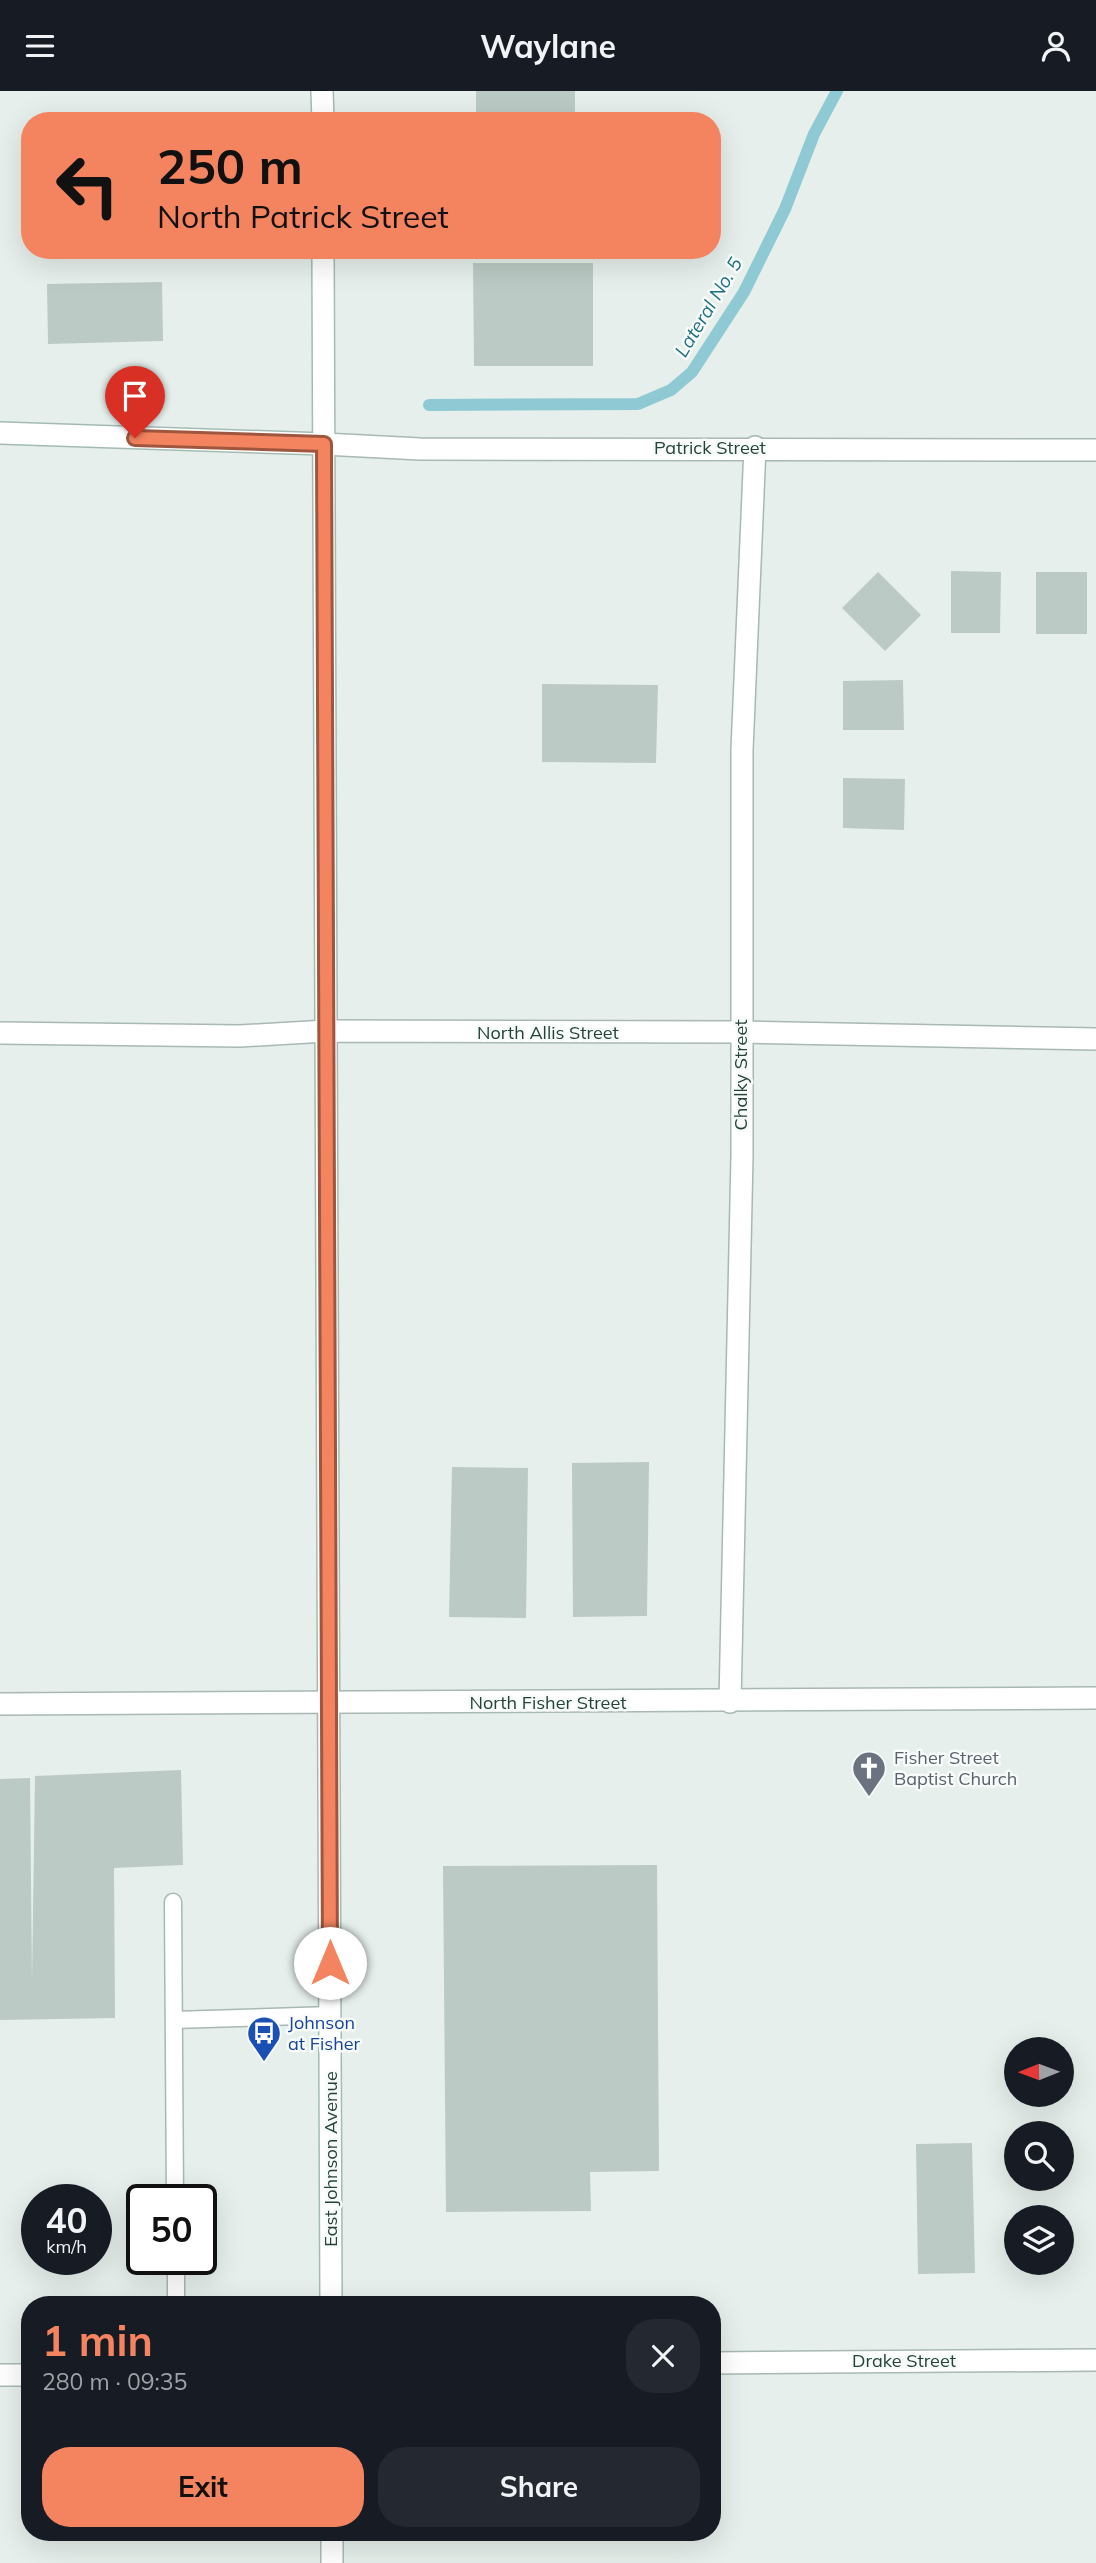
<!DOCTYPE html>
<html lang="en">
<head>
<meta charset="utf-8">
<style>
  :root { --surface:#171b24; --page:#242831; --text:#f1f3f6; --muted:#9ea1a6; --accent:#f4845f }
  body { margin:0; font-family:Mulish,sans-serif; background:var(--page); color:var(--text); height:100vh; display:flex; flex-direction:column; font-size:26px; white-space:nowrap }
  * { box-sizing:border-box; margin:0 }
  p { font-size:23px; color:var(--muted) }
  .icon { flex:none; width:38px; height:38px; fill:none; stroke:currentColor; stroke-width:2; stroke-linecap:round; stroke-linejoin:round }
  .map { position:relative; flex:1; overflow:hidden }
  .panel { position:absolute; left:21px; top:2205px; width:700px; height:245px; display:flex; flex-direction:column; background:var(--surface); border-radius:28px; box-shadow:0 7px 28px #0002 }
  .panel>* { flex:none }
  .guide { position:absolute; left:21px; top:21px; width:700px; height:147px; border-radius:28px; box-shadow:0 7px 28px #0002; background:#f4845f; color:#111; overflow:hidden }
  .needle { width:46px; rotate:269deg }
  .fabs { position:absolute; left:1004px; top:1946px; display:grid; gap:14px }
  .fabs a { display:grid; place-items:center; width:70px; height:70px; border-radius:50%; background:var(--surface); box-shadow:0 7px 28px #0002; font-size:35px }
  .speed { position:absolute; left:21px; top:2093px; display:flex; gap:14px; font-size:35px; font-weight:700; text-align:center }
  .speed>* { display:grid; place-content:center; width:91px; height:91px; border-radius:50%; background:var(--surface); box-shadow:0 7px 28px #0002; line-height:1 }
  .speed small { font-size:18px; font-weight:400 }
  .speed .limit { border:4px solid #111; border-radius:10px; background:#fff; color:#111 }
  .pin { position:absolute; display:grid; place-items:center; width:60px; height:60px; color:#fff; margin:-72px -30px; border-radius:50% 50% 50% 0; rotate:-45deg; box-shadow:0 0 7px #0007 }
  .pin .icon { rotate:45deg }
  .me { position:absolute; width:77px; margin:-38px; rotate:0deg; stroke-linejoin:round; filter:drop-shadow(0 0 5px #0008) }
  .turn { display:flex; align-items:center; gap:24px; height:147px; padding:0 21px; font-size:32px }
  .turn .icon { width:91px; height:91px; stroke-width:2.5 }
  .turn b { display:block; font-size:49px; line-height:60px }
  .round { display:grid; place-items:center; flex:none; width:74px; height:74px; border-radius:28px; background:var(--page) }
  .headline { display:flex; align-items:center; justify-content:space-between; height:119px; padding:0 21px }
  h1 { font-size:42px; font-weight:700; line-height:52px; color:var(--accent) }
  .action { display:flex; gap:14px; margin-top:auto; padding:14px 21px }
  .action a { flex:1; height:80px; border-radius:28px; background:var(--accent); color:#111; font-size:28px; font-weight:700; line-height:80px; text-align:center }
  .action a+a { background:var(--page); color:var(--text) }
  header { display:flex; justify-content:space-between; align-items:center; height:91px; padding:0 21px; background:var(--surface); font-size:32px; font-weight:700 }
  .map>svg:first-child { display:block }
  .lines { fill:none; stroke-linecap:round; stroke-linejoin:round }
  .stream { stroke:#8ec9d4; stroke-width:12 }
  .building { fill:#bbcac4 }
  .lane-casing { stroke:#a8b8b2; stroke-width:19 }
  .street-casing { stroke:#a8b8b2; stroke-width:24 }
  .secondary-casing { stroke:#a4bbb3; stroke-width:24 }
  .lane { stroke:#fff; stroke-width:16 }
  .street { stroke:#fff; stroke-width:21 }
  .secondary { stroke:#fff; stroke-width:21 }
  .route-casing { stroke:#9f563e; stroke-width:18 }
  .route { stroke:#f4845f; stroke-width:12 }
  .labels { text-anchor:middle; stroke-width:5; stroke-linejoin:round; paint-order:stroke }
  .street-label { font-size:18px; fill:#24423a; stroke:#f7fbf9 }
  .worship-label { font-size:18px; fill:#5b616d; stroke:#f7fbf9; text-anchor:start }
  .transit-label { font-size:18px; fill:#164399; stroke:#f7fbf9; text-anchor:start }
  .water-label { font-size:19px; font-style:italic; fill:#1c6f80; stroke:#f7fbf9 }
</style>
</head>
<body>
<header><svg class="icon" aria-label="menu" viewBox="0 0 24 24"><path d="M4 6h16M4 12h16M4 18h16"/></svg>Waylane<svg class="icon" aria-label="person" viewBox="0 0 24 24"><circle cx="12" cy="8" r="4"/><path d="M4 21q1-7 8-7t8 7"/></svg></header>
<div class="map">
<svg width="1096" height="2472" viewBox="0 0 1096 2472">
  <rect width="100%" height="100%" fill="#e6efeb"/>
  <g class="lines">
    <path class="stream" d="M429,314L638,313L671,299L692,281L744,201L785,118L814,43L837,0"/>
  </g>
  <g class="building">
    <rect x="476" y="0" width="99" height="30"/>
    <path d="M473,172H593V275H474Z"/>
    <path d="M162,191L163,250L48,253L47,193Z"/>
    <path d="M951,480L1001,481L1000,542H951Z"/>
    <path d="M878,481L921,524L885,560L842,517Z"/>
    <rect x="1036" y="481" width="51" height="62"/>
    <path d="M903,589L904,639H843V590Z"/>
    <path d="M542,593L658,594L656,672L542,671Z"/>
    <path d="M843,687L905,688L904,739L843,737Z"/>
    <path d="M649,1371L647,1525L573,1526L572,1372Z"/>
    <path d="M452,1376L528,1377L526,1527L449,1526Z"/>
    <path d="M181,1679L183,1774L114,1777L115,1927L0,1929V1688L30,1687L32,1889L35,1685Z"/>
    <path d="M657,1774L659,2080L590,2081L591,2120L446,2121L443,1775Z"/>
    <path d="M972,2052L975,2182L918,2183L916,2053Z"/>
  </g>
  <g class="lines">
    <g class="lane-casing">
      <g id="lane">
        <path d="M173,1811L175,2109"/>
        <path d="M174,1929L331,1924"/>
        <path d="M176,2168V2214"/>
      </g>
    </g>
    <g class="street-casing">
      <g id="street">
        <path d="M324,353L420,358L1096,359"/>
        <path d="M0,942L240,945L326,940L741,941L1096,948"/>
        <path d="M730,1611L742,1065V659L755,356"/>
        <path d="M0,1613L1096,1607"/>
        <path d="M712,2272L1096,2269"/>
        <path d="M0,2284H30"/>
      </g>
    </g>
    <g class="secondary-casing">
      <g id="secondary">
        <path d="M322,0L323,30"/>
        <path d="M323,159L331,2214"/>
        <path d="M0,342L324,353"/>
        <path d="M332,2441V2472"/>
      </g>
    </g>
    <use href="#lane" class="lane"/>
    <use href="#street" class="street"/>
    <use href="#secondary" class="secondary"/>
  </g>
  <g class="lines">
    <g class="route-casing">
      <path id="route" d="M135,347L324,353L330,1872"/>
    </g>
    <use href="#route" class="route"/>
  </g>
  <defs>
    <g id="church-pin" transform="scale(1.75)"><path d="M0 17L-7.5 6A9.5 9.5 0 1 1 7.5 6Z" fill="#6b7280" stroke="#f7fbf9"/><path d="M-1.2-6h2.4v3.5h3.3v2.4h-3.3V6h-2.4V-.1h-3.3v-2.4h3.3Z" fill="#fff"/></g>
    <g id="bus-pin" transform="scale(1.75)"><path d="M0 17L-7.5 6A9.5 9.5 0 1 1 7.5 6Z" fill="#1a4fb4" stroke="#f7fbf9"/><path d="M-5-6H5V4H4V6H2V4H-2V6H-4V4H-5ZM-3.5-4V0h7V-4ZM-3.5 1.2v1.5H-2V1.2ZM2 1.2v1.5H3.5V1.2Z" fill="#fff"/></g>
  </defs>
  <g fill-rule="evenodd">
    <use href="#church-pin" x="869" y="1677"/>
    <use href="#bus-pin" x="264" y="1942"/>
  </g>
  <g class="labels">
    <g class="street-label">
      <text x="710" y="363">Patrick Street</text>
      <text x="548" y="948">North Allis Street</text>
      <text transform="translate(741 984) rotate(-90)" y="6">Chalky Street</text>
      <text x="548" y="1618">North Fisher Street</text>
      <text transform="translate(331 2068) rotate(-90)" y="6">East Johnson Avenue</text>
      <text x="904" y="2276">Drake Street</text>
    </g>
    <g class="worship-label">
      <text x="894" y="1673">Fisher Street<tspan x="894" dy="21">Baptist Church</tspan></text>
    </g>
    <g class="transit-label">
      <text x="288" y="1938">Johnson<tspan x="288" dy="21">at Fisher</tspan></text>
    </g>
    <g class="water-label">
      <text transform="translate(708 216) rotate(-59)" y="7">Lateral No. 5</text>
    </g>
  </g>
</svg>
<div class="fabs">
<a><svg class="needle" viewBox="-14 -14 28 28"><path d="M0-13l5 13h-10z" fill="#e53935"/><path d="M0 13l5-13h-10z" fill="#9ea1a6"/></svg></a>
<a><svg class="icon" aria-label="search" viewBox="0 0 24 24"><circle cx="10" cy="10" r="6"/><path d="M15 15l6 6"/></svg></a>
<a><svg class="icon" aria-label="layers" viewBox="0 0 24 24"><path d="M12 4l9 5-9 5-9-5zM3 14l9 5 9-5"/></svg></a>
</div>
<div class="speed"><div>40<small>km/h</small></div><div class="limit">50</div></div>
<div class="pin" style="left:135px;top:347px;background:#d93025"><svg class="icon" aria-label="arrive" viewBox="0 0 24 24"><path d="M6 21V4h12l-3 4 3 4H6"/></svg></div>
<svg class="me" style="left:330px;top:1872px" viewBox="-20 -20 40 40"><circle r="19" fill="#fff"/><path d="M0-13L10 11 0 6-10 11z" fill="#f4845f"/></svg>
<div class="guide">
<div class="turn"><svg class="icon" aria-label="left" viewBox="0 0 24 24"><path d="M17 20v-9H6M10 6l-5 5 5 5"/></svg><div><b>250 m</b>North Patrick Street</div></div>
</div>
<section class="panel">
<div class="headline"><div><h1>1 min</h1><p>280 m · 09:35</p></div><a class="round"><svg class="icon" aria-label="close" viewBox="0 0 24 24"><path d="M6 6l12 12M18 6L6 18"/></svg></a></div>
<div class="action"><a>Exit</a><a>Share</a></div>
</section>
</div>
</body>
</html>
